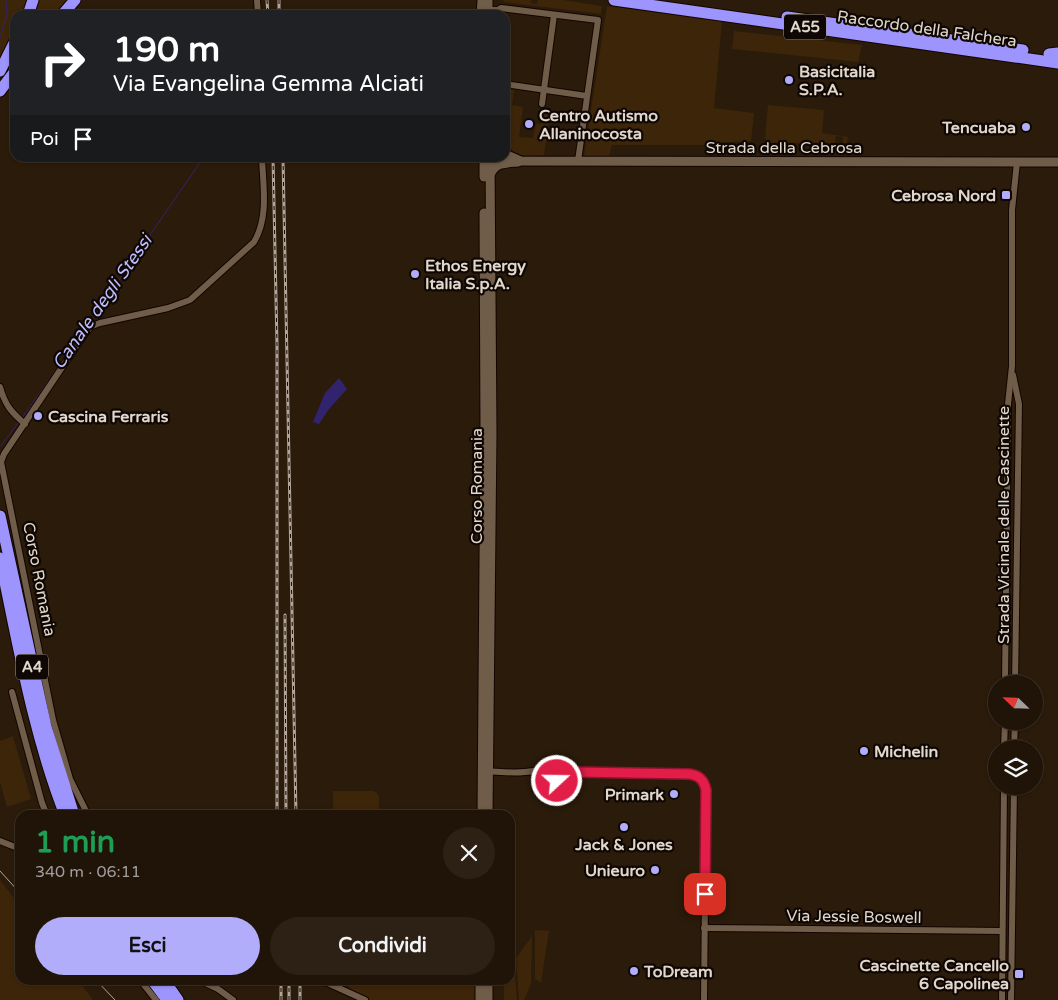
<!DOCTYPE html>
<html lang="it">
<head>
<meta charset="utf-8">
<style>
  :root { --surface:#201408; --page:#2d2116; --text:#f1f3f6; --muted:#a29e9c; --line:#3d3329; --accent:#b1adfa }
  body { margin:0; font-family:"Varela Round",sans-serif; background:var(--page); color:var(--text); height:100vh; display:flex; flex-direction:column; font-size:19px; white-space:nowrap }
  * { box-sizing:border-box; margin:0 }
  p { font-size:16px; color:var(--muted) }
  .icon { flex:none; width:28px; height:28px; fill:none; stroke:currentColor; stroke-width:2; stroke-linecap:round; stroke-linejoin:round }
  .map { position:relative; flex:1; overflow:hidden }
  .panel { position:absolute; left:15px; top:810px; width:500px; height:175px; display:flex; flex-direction:column; background:var(--surface); border-radius:15px; box-shadow:0 1px 4px #0004,0 0 0 1px var(--line) }
  .panel>* { flex:none }
  .banner { position:absolute; left:10px; top:10px; width:500px; height:152px; border-radius:15px; box-shadow:0 1px 4px #0004,0 0 0 1px var(--line); background:#202124; color:#fff; overflow:hidden }
  .needle { width:32px; rotate:293deg }
  .controls { position:absolute; left:988px; top:675px; display:grid; gap:10px }
  .controls a { display:grid; place-items:center; width:55px; height:55px; border-radius:50%; background:var(--surface); box-shadow:0 1px 4px #0004,0 0 0 1px var(--line); font-size:25px }
  .pin { position:absolute; display:grid; place-items:center; width:42px; height:42px; color:#fff; margin:-21px; border-radius:10px; box-shadow:0 2px 8px #0006 }
  .me { position:absolute; width:55px; margin:-28px; rotate:69deg; stroke-linejoin:round; filter:drop-shadow(0 0 4px #0008) }
  .turn { display:flex; align-items:center; gap:18px; height:105px; padding:0 20px; font-size:22px }
  .turn .icon { width:65px; height:65px; stroke-width:2.5 }
  .turn b { display:block; font-size:35px; line-height:42px }
  .then { display:flex; align-items:center; height:48px; padding:0 20px; background:#0003; gap:10px; font-size:19px }
  .round { display:grid; place-items:center; flex:none; width:52px; height:52px; border-radius:26px; background:var(--page) }
  .overview { display:flex; align-items:center; justify-content:space-between; height:85px; padding:0 20px }
  h1 { font-size:30px; font-weight:700; line-height:38px; color:#1e9e55 }
  .primary-button { display:flex; gap:10px; margin-top:auto; padding:10px 20px }
  .primary-button a { flex:1; height:58px; border-radius:30px; background:var(--accent); color:#111; font-size:20px; font-weight:700; line-height:58px; text-align:center }
  .primary-button a+a { background:var(--page); color:var(--text) }
  .map>svg:first-child { display:block }
  .green { fill:#3d2509 }
  .water { fill:#31236e }
  .lines { fill:none; stroke-linecap:round; stroke-linejoin:round }
  .stream { stroke:#31236e; stroke-width:1 }
  .street-casing { stroke:#130500; stroke-width:8 }
  .secondary-casing { stroke:#130500; stroke-width:11 }
  .highway-casing { stroke:#130500; stroke-width:13 }
  .street { stroke:#6f5c49; stroke-width:6 }
  .secondary { stroke:#6f5c49; stroke-width:9 }
  .highway { stroke:#9d94fd; stroke-width:11 }
  .tram { stroke:#b2a599; stroke-width:1 }
  .rail-casing { stroke:#b2a599; stroke-width:3 }
  .rail { stroke:#0e0703; stroke-width:1; stroke-dasharray:4; stroke-linecap:butt }
  .route-casing { stroke:#92132f; stroke-width:12 }
  .route { stroke:#e11d48; stroke-width:9 }
  .poi-dot { fill:#b1adfa; stroke:#0e0703; stroke-width:2 }
  .labels { text-anchor:middle; stroke-width:4.5; stroke-linejoin:round; paint-order:stroke }
  .shield { fill:#0e0703; stroke:#a29990; stroke-width:1 }
  .shield-label { font-size:15px; font-weight:bold; fill:#e2d7cc }
  .street-label { font-size:16px; fill:#e2d7cc; stroke:#0e0703 }
  .poi-label { font-size:16px; font-weight:bold; fill:#e2d7cc; stroke:#0e0703; text-anchor:start }
  .water-label { font-size:18px; font-style:italic; fill:#bebcfe; stroke:#0e0703 }
</style>
</head>
<body>
<div class="map">
<svg width="1058" height="1000" viewBox="0 0 1058 1000">
  <rect width="100%" height="100%" fill="#2b1b0a"/>
  <g class="green">
    <path d="M0,0H30L24,15H15V34L0,63Z"/>
    <path d="M38,0H70L58,15H33Z"/>
    <path d="M503,0H531V3L537,4L538,0H563L602,6L601,14L504,2Z"/>
    <path d="M607,6L722,21L714,108L754,113L751,141L711,143L709,145H612L609,156H584Z"/>
    <path d="M734,31L862,45L858,62L732,49Z"/>
    <path d="M505,89L514,90L512,105L523,107L519,137L533,138L536,124H541L544,111L550,112L544,155C535,155 524,157 516,153C500,146 505,104 505,89Z"/>
    <path d="M768,105L824,110L822,133L848,137L847,143H843V137L836,136L835,143H768L765,138Z"/>
    <path d="M13,736L31,799L7,807L0,782V741Z"/>
    <path d="M333,791H373L377,793L379,797V815H333Z"/>
    <path d="M0,880L20,906V980H78L93,1000H0Z"/>
    <path d="M535,930L549,931L541,983L535,979Z"/>
    <path d="M532,936L531,984L524,1000H519L516,958Z"/>
    <path d="M514,961L517,1000H504V980H510V968Z"/>
    <path d="M348,980H476V1000H370L349,990Z"/>
  </g>
  <path class="water" d="M339,378L347,389L329,409L319,424L313,422L325,393Z"/>
  <g class="lines">
    <g class="stream">
      <path d="M0,37L7,16L6,0"/>
      <path d="M86,328L203,158"/>
      <path d="M22,418L66,356"/>
      <path d="M1,446L18,423"/>
    </g>
    <g class="street-casing">
      <g id="street">
        <path d="M257,0L258,15"/>
        <path d="M488,10H498L501,8L598,20L578,161"/>
        <path d="M505,84L587,96"/>
        <path d="M542,104L554,15"/>
        <path d="M1013,375L1019,404L1015,684"/>
        <path d="M0,387C5,405 11,412 25,424"/>
        <path d="M1005,684L1008,404L1012,366V210L1017,162"/>
        <path d="M12,692L42,803L47,815"/>
        <path d="M1004,749L1005,721"/>
        <path d="M1014,749L1015,721"/>
        <path d="M547,767L546,772L548,777L554,781L576,772"/>
        <path d="M485,771C500,772 518,774 533,771C539,770 552,763 555,763C560,763 570,771 576,772L682,773L698,776L703,782L706,790L704,1000"/>
        <path d="M88,815L70,779L53,720L1,462L4,454L85,333L92,326L100,323L168,308L190,300L254,242C269,217 263,186 262,158"/>
        <path d="M0,841L20,849"/>
        <path d="M704,928L1002,931"/>
        <path d="M140,980L156,1000"/>
        <path d="M199,980L218,989L233,1000"/>
        <path d="M321,980L365,1000"/>
        <path d="M1002,1000L1004,786"/>
        <path d="M1011,1000L1014,786"/>
      </g>
    </g>
    <g class="secondary-casing">
      <g id="secondary">
        <path d="M481,15L482,0"/>
        <path d="M488,15V0"/>
        <path d="M505,154L521,161L1058,162"/>
        <path d="M484,158V177"/>
        <path d="M491,173C496,162 507,163 518,162"/>
        <path d="M482,815L485,431L484,213"/>
        <path d="M488,815L492,434L490,158"/>
        <path d="M480,1000V980"/>
        <path d="M488,1000V980"/>
      </g>
    </g>
    <g class="highway-casing">
      <g id="highway">
        <path d="M614,0L1058,63"/>
        <path d="M28,15L33,0"/>
        <path d="M62,15L75,0"/>
        <path d="M787,17L1023,50"/>
        <path d="M1049,54L1058,53"/>
        <path d="M0,71L15,41"/>
        <path d="M0,91L15,71"/>
        <path d="M0,516L46,727L74,815"/>
        <path d="M0,558C18,644 33,733 65,815"/>
        <path d="M152,980L167,1000"/>
        <path d="M164,980L178,1000"/>
      </g>
    </g>
    <use href="#street" class="street"/>
    <use href="#secondary" class="secondary"/>
    <use href="#highway" class="highway"/>
    <g class="tram">
      <path d="M0,871L20,893"/>
      <path d="M96,980L115,1000"/>
    </g>
    <g class="rail-casing">
      <g id="rail">
        <path d="M267,0L268,15"/>
        <path d="M279,0V15"/>
        <path d="M273,158L277,345V815"/>
        <path d="M283,158L296,815"/>
        <path d="M285,615L286,815"/>
        <path d="M281,980V1000"/>
        <path d="M289,980V1000"/>
        <path d="M300,980V1000"/>
      </g>
    </g>
    <use href="#rail" class="rail"/>
  </g>
  <g class="lines">
    <g class="route-casing">
      <path id="route" d="M557,781L563,777L576,772L689,774C699,775 704,780 706,790L705,894"/>
    </g>
    <use href="#route" class="route"/>
  </g>
  <g class="poi-dot">
    <circle cx="789" cy="80" r="5"/>
    <circle cx="529" cy="124" r="5"/>
    <circle cx="1026" cy="127" r="5"/>
    <rect x="1001" y="190" width="10" height="10" rx="2.5"/>
    <circle cx="415" cy="274" r="5"/>
    <circle cx="38" cy="416" r="5"/>
    <circle cx="864" cy="751" r="5"/>
    <circle cx="674" cy="794" r="5"/>
    <circle cx="624" cy="827" r="5"/>
    <circle cx="655" cy="870" r="5"/>
    <circle cx="634" cy="971" r="5"/>
    <rect x="1014" y="969" width="10" height="10" rx="2.5"/>
  </g>
  <g class="labels">
    <g class="shield">
      <rect x="784" y="14.5" width="42" height="25" rx="4"/>
      <rect x="16" y="654.5" width="32" height="25" rx="4"/>
    </g>
    <g class="shield-label">
      <text x="805" y="32">A55</text>
      <text x="32" y="672">A4</text>
    </g>
    <g class="street-label">
      <text transform="translate(927 28) rotate(8)" y="6">Raccordo della Falchera</text>
      <text x="784" y="153">Strada della Cebrosa</text>
      <text transform="translate(476 486) rotate(-90)" y="6">Corso Romania</text>
      <text transform="translate(1003 525) rotate(-90)" y="6">Strada Vicinale delle Cascinette</text>
      <text transform="translate(40 579) rotate(79)" y="6">Corso Romania</text>
      <text transform="translate(854 916) rotate(1)" y="6">Via Jessie Boswell</text>
    </g>
    <g class="poi-label">
      <text x="799" y="77">Basicitalia<tspan x="799" dy="18">S.P.A.</tspan></text>
      <text x="539" y="121">Centro Autismo<tspan x="539" dy="18">Allaninocosta</tspan></text>
      <text x="1016" y="133" text-anchor="end">Tencuaba</text>
      <text x="996" y="201" text-anchor="end">Cebrosa Nord</text>
      <text x="425" y="271">Ethos Energy<tspan x="425" dy="18">Italia S.p.A.</tspan></text>
      <text x="48" y="422">Cascina Ferraris</text>
      <text x="874" y="757">Michelin</text>
      <text x="664" y="800" text-anchor="end">Primark</text>
      <text x="624" y="850" text-anchor="middle">Jack &amp; Jones</text>
      <text x="645" y="876" text-anchor="end">Unieuro</text>
      <text x="1009" y="971" text-anchor="end">Cascinette Cancello<tspan x="1009" dy="18">6 Capolinea</tspan></text>
      <text x="644" y="977">ToDream</text>
    </g>
    <g class="water-label">
      <text transform="translate(102 302) rotate(-55)" y="6">Canale degli Stessi</text>
    </g>
  </g>
</svg>
<div class="controls">
<a><svg class="needle" viewBox="-14 -14 28 28"><path d="M0-13l5 13h-10z" fill="#e53935"/><path d="M0 13l5-13h-10z" fill="#a29e9c"/></svg></a>
<a><svg class="icon" aria-label="layers" viewBox="0 0 24 24"><path d="M12 4l9 5-9 5-9-5zM3 14l9 5 9-5"/></svg></a>
</div>
<div class="pin" style="left:705px;top:894px;background:#d93025"><svg class="icon" aria-label="arrive" viewBox="0 0 24 24"><path d="M6 21V4h12l-3 4 3 4H6"/></svg></div>
<svg class="me" style="left:557px;top:781px" viewBox="-20 -20 40 40"><circle r="17" fill="#e11d48" stroke="#fff" stroke-width="3"/><path d="M0-11L8 9 0 5-8 9z" fill="#fff"/></svg>
<div class="banner">
<div class="turn"><svg class="icon" aria-label="right" viewBox="0 0 24 24"><path d="M7 20v-9h11M14 6l5 5-5 5"/></svg><div><b>190 m</b>Via Evangelina Gemma Alciati</div></div>
<div class="then">Poi<svg class="icon" aria-label="arrive" viewBox="0 0 24 24"><path d="M6 21V4h12l-3 4 3 4H6"/></svg></div>
</div>
<section class="panel">
<div class="overview"><div><h1>1 min</h1><p>340 m · 06:11</p></div><a class="round"><svg class="icon" aria-label="close" viewBox="0 0 24 24"><path d="M6 6l12 12M18 6L6 18"/></svg></a></div>
<div class="primary-button"><a>Esci</a><a>Condividi</a></div>
</section>
</div>
</body>
</html>
